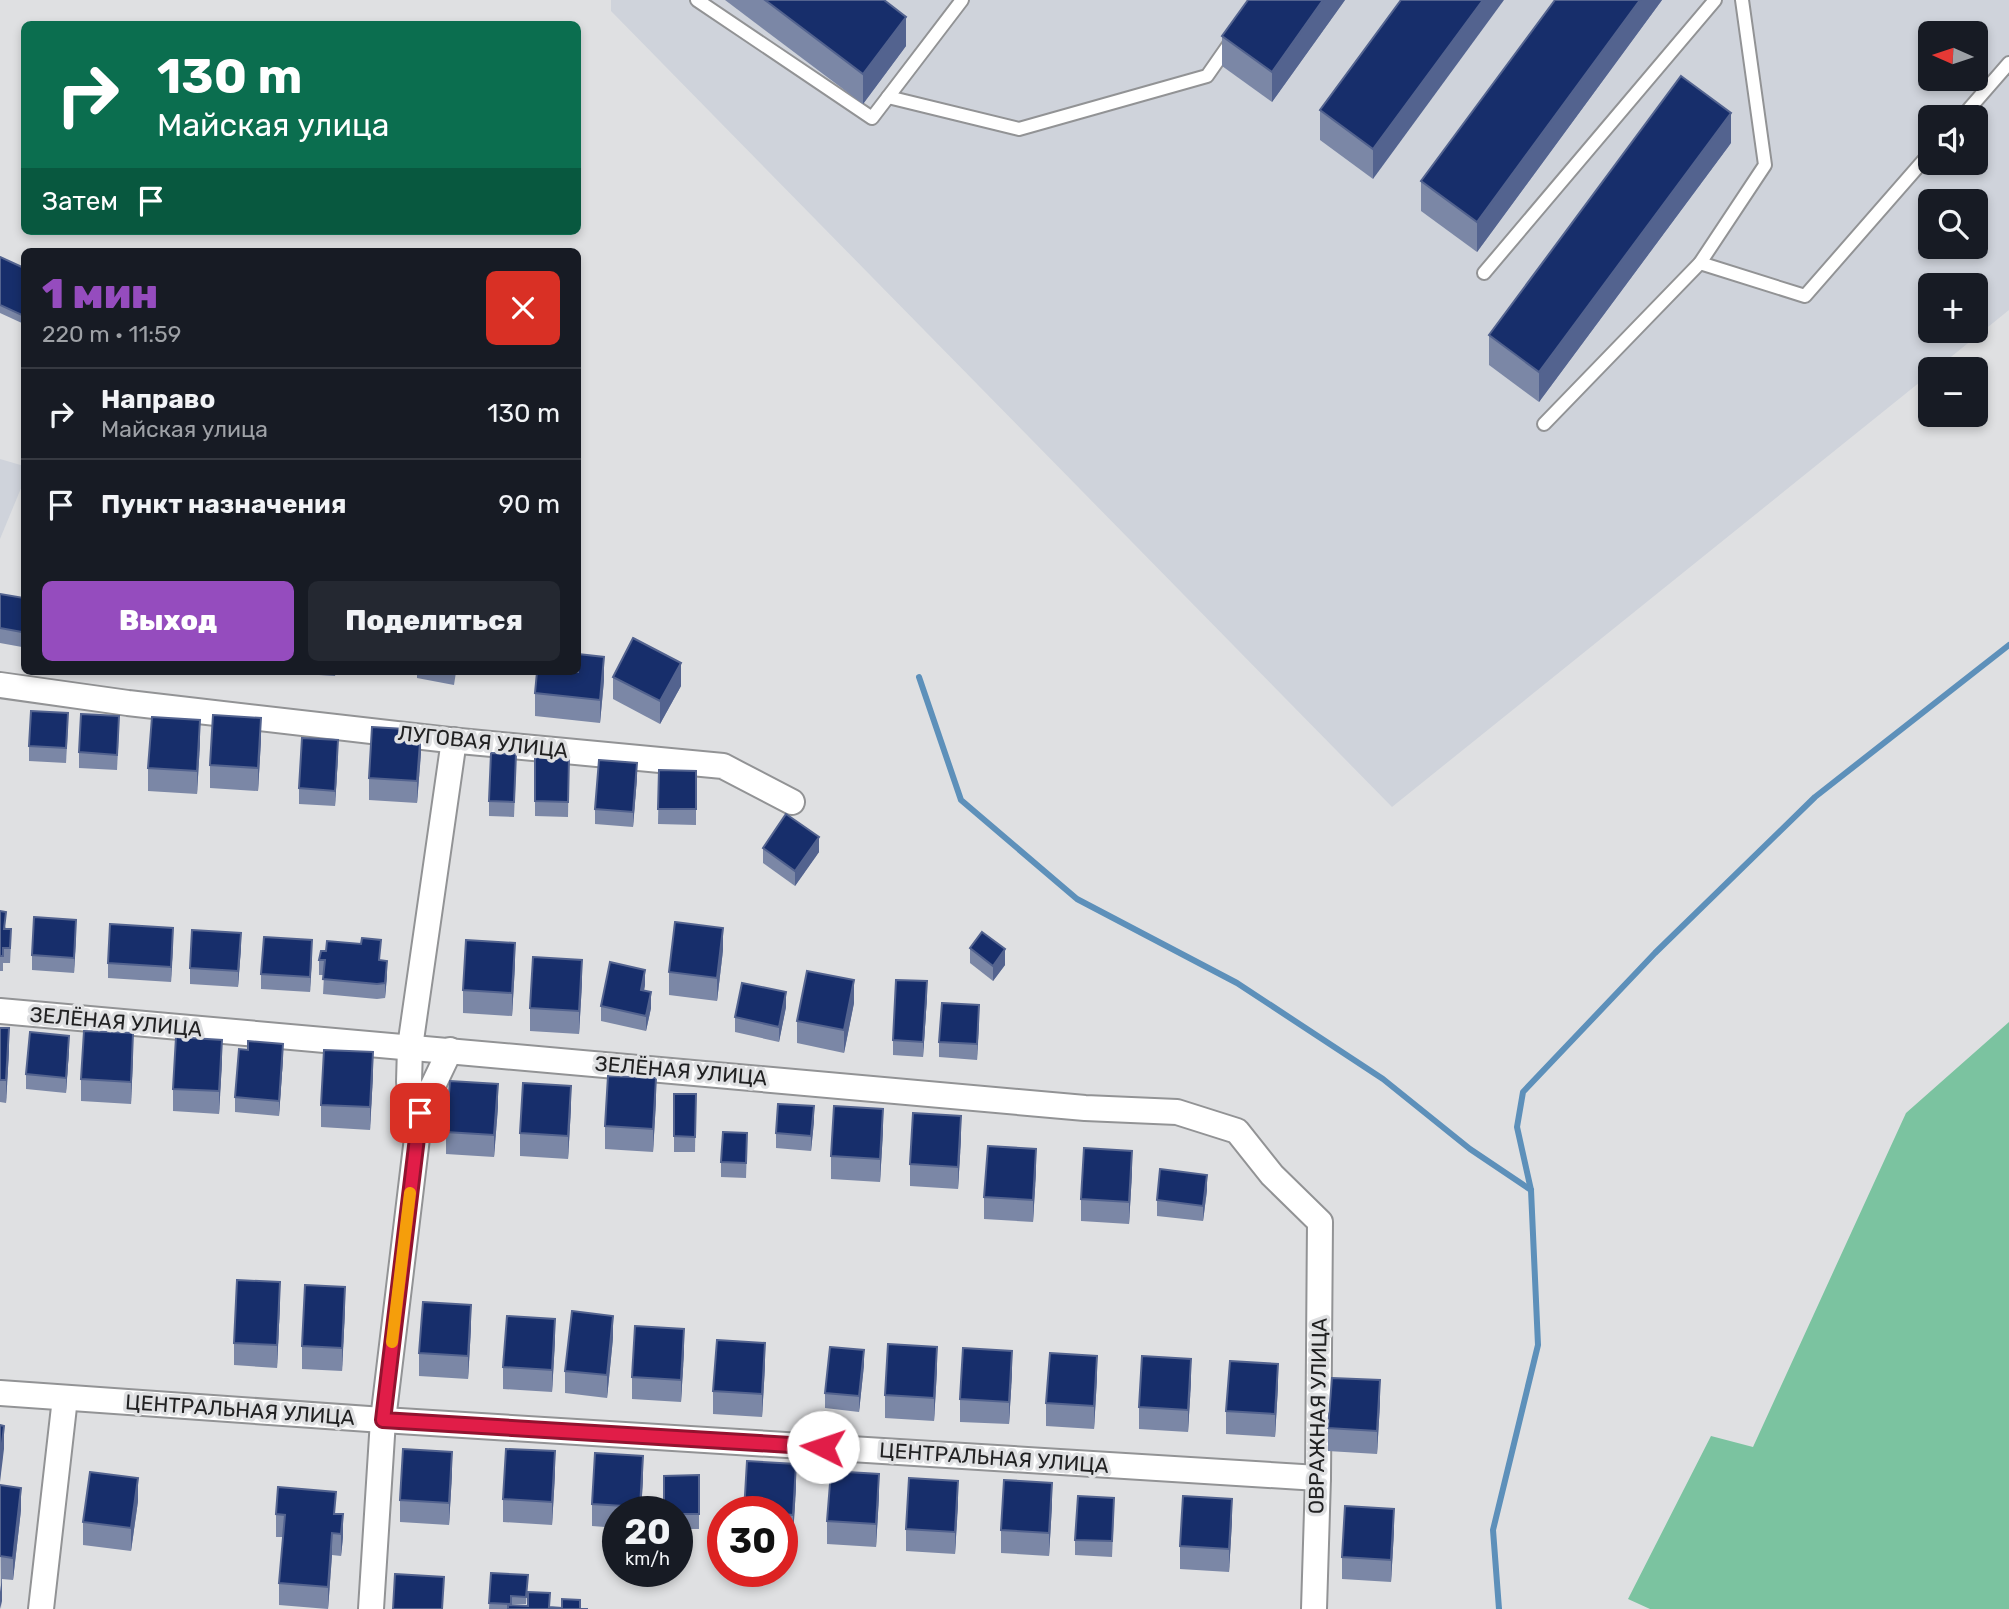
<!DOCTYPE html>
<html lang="ru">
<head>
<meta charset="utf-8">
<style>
  :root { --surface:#171b24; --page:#242831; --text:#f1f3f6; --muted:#9ea1a6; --line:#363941; --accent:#954cbe }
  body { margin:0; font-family:Rubik,sans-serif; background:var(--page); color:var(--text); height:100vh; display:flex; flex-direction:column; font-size:26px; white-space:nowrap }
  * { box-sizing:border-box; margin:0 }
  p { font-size:23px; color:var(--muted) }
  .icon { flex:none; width:38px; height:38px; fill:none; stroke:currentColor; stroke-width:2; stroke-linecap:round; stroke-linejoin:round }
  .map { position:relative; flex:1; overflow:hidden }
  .drawer { position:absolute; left:21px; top:248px; width:560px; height:427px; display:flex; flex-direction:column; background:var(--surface); border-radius:10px; box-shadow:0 4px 10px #0003 }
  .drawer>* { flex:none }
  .top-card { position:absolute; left:21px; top:21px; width:560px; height:214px; border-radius:10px; box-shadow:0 4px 10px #0003; background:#0b6e4f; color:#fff; overflow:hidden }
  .needle { width:46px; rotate:273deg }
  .buttons { position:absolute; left:1918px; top:21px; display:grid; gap:14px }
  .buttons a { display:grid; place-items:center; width:70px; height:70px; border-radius:10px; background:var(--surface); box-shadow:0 4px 10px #0003; font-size:35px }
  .speed { position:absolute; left:602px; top:1496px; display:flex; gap:14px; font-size:35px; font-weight:700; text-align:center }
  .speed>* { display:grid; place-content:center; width:91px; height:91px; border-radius:50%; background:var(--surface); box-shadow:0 4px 10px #0003; line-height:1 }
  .speed small { font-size:18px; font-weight:400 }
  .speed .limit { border:10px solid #d22; background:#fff; color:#111 }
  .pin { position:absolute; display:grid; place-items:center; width:60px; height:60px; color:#fff; margin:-30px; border-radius:14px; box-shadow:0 4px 10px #0006 }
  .me { position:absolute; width:77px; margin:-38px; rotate:274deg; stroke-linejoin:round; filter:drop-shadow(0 0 5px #0008) }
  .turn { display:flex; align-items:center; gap:24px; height:147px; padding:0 21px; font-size:32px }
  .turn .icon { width:91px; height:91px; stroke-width:2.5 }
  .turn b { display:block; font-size:49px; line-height:60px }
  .then { display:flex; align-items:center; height:66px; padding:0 21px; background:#0003; gap:14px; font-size:26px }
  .round { display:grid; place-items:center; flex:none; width:74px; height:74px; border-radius:10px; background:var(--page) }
  .summary { display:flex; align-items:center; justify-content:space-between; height:119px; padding:0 21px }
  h1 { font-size:42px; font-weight:800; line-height:52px; color:var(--accent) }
  .cta { display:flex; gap:14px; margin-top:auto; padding:14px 21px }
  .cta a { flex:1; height:80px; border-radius:10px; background:var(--accent); color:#fff; font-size:28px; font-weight:800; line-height:80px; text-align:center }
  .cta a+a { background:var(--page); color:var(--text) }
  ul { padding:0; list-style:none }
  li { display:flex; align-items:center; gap:21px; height:91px; padding:0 21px; border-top:2px solid var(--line) }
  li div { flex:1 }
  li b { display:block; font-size:26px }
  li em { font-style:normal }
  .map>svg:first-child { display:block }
  .built { fill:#cfd3db; fill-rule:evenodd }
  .green { fill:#7bc3a0 }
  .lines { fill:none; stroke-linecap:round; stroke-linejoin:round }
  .stream { stroke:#5d90ba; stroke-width:6 }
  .service-casing { stroke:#929395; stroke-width:16 }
  .minor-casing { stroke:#929395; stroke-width:28 }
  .service { stroke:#fff; stroke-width:12 }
  .minor { stroke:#fff; stroke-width:24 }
  .wall { fill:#7b87a6 }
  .shaded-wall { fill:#53638f }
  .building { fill:#172e6b; stroke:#53638f; stroke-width:2 }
  .route-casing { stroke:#92132f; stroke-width:18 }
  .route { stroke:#e11d48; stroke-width:12 }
  .slow { stroke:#f59e0b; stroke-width:12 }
  .labels { text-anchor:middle; stroke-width:7; stroke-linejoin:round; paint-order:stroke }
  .street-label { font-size:21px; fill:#212122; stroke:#dfe0e2 }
</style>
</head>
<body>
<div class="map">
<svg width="2009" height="1609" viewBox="0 0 2009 1609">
  <rect width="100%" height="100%" fill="#dfe0e2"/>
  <g class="built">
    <path d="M611,0H2009V310L1936,369H1930V374L1392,807L611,11ZM1930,33H1976V79H1930ZM1930,117H1976V163H1930ZM1930,201H1976V247H1930ZM1930,285H1976V331H1930Z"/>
    <path d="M0,459L24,466V481L0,539Z"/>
  </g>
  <path class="green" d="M2009,1022V1609H1650L1628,1599L1711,1436L1753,1447L1906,1113Z"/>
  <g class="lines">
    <g class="stream">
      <path d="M919,677L961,800L1077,899L1237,983L1383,1079L1470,1149L1531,1190"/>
      <path d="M1499,1609L1493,1530L1538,1345L1531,1190L1517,1127L1523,1092L1655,953L1815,797L2009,645"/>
    </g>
    <g class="service-casing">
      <g id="service">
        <path d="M697,0L872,118L962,0"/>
        <path d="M888,97L1019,129L1207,76L1230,43"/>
        <path d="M1962,117L2009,63"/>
        <path d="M1700,263L1805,296L1930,153"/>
        <path d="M1484,273L1715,0"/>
        <path d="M1544,424L1700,263L1765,165L1742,0"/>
      </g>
    </g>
    <g class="minor-casing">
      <g id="minor">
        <path d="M0,685L128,703L449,740L723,766L792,802"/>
        <path d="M0,1011L1085,1108L1177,1112L1237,1131L1272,1175L1320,1222L1318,1478L1314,1609"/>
        <path d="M420,1113L409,1082L410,1047L454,740"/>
        <path d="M0,1393L383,1420L1318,1478"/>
        <path d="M41,1609L65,1398"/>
        <path d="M371,1609L383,1420L420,1113L450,1050"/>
      </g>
    </g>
    <use href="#service" class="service"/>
    <use href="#minor" class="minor"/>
  </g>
  <g class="wall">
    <path d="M725,0H884L906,46L863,104Z"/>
    <path d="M1345,0L1272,102L1222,66V36Z"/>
    <path d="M1401,0L1373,179L1320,140V110Z"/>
    <path d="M1555,0H1662L1477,252L1421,211V181Z"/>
    <path d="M1731,143L1539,402L1489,365V335Z"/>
    <path d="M0,257L24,268V324L0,313Z"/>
    <path d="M0,594L24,598L22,647L0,643Z"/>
    <path d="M287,672H336L335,676L287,673Z"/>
    <path d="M417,672H456L454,685L417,678Z"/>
    <path d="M613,677L681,686L660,724L613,699Z"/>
    <path d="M604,680L600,723L535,716V693Z"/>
    <path d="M68,728L66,763L29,761V746Z"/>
    <path d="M119,731L117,770L79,768V752Z"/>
    <path d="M261,740L258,791L210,788V765Z"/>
    <path d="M200,743L197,794L148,791V768Z"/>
    <path d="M421,753L417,803L369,800V778Z"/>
    <path d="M338,755L335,806L299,804V788Z"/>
    <path d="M569,758L568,817L535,816V801Z"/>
    <path d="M516,769L514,817L489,816V801Z"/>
    <path d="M659,770L696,771V825L658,824Z"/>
    <path d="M637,778L633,827L595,824V809Z"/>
    <path d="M763,848L819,852L795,886L763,863Z"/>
    <path d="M0,911L11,944L10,963H3V971H0Z"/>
    <path d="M76,935L74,973L32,970V955Z"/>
    <path d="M173,943L171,982L108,978V963Z"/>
    <path d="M241,948L238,987L190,984V968Z"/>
    <path d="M970,948L1005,965L993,981L970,963Z"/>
    <path d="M723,950L717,1001L669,995V972Z"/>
    <path d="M312,955L310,992L261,989V974Z"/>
    <path d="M319,960H381L387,976L385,998L377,999L323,994L324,975H319Z"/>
    <path d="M515,965L512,1016L463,1013V990Z"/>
    <path d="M582,983L579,1034L530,1031V1008Z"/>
    <path d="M645,985L644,991L651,1008L646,1031L601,1021V1006Z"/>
    <path d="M927,997L923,1057L893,1055V1040Z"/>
    <path d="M854,1003L844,1053L797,1043V1021Z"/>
    <path d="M786,1007L779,1042L735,1032V1017Z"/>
    <path d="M979,1020L977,1060L939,1057V1042Z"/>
    <path d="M0,1028L9,1051L6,1103L0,1102Z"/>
    <path d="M69,1051L66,1093L26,1089V1074Z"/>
    <path d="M133,1056L131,1104L81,1101V1079Z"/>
    <path d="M283,1059L279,1116L235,1112V1097Z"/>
    <path d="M222,1062L219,1114L173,1111V1089Z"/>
    <path d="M373,1075L370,1130L321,1127V1105Z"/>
    <path d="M674,1094H696L695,1152H674Z"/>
    <path d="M656,1101L653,1152L605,1149V1126Z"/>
    <path d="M498,1107L494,1157L446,1154V1132Z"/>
    <path d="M571,1108L568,1159L520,1156V1133Z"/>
    <path d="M814,1121L811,1151L776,1148V1133Z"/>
    <path d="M883,1131L880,1182L831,1179V1156Z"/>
    <path d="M961,1139L958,1189L910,1186V1164Z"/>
    <path d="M747,1148L746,1178L721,1177V1162Z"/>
    <path d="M1036,1172L1033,1222L984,1219V1197Z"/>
    <path d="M1132,1173L1129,1224L1081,1221V1199Z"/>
    <path d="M1207,1190L1203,1221L1157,1216V1200Z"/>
    <path d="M280,1304L277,1368L234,1365V1343Z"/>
    <path d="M345,1310L342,1371L302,1369V1346Z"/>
    <path d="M471,1328L468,1379L419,1376V1353Z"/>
    <path d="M613,1338L607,1398L565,1393V1371Z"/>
    <path d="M555,1341L552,1392L503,1389V1367Z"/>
    <path d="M684,1352L681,1402L632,1399V1377Z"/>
    <path d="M864,1365L859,1412L825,1408V1393Z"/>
    <path d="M765,1366L762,1417L713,1414V1391Z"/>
    <path d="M937,1370L934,1421L885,1418V1395Z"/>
    <path d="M1012,1374L1009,1424L960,1422V1399Z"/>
    <path d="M1097,1378L1094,1429L1046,1426V1403Z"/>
    <path d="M1191,1382L1188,1432L1139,1429V1407Z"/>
    <path d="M1278,1386L1275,1437L1226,1434V1411Z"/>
    <path d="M1380,1403L1377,1454L1328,1451V1428Z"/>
    <path d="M452,1474L449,1525L400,1522V1500Z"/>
    <path d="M555,1474L552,1525L503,1522V1499Z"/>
    <path d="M699,1475V1529H677V1512Z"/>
    <path d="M643,1479L641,1512H618V1528L592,1526V1504Z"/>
    <path d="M0,1485L21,1510L13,1580L2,1579L1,1609Z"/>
    <path d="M796,1487L793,1537H782V1512Z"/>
    <path d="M879,1496L876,1547L827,1544V1521Z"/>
    <path d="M138,1501L131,1551L83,1545V1522Z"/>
    <path d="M958,1504L955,1554L906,1551V1529Z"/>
    <path d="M1052,1505L1049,1556L1001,1553V1530Z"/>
    <path d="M1114,1513L1112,1557L1075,1555V1540Z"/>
    <path d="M276,1514H336L343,1537L341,1556L332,1555L328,1609L279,1605V1583L283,1537H276Z"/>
    <path d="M1232,1521L1229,1572L1180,1569V1546Z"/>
    <path d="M1394,1531L1391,1582L1342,1579V1557Z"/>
    <path d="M491,1573L528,1575L526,1604H511V1605L588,1609H489Z"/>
  </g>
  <g class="shaded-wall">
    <path d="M1323,0H1345L1272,102V72Z"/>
    <path d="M1483,0H1504L1373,179V149Z"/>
    <path d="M1640,0H1662L1477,252V222Z"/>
    <path d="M906,17V46L863,104V74Z"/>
    <path d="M1731,113V143L1539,402V372Z"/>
    <path d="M24,619V634L22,647V632Z"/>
    <path d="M604,657V680L600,723V700Z"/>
    <path d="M681,663V686L660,724V701Z"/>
    <path d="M261,718V740L258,791V768Z"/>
    <path d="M200,720V743L197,794V771Z"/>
    <path d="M421,730V753L417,803V781Z"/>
    <path d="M338,740V755L335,806V791Z"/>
    <path d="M637,763V778L633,827V812Z"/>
    <path d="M819,837V852L795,886V871Z"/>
    <path d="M76,920V935L74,973V958Z"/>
    <path d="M173,928V943L171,982V967Z"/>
    <path d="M723,928V950L717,1001V978Z"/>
    <path d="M241,933V948L238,987V971Z"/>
    <path d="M312,940V955L310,992V977Z"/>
    <path d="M515,943V965L512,1016V993Z"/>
    <path d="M1005,949V965L993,981V966Z"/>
    <path d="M582,960V983L579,1034V1011Z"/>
    <path d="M387,961V976L385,998V983Z"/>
    <path d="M645,970V985L641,1005V990Z"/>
    <path d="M854,980V1003L844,1053V1030Z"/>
    <path d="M927,981V997L923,1057V1042Z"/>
    <path d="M651,992V1008L646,1031V1016Z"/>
    <path d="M786,992V1007L779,1042V1027Z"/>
    <path d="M979,1005V1020L977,1060V1044Z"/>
    <path d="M9,1028V1051L6,1103V1080Z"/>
    <path d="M133,1033V1056L131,1104V1082Z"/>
    <path d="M69,1036V1051L66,1093V1078Z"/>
    <path d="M222,1040V1062L219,1114V1091Z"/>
    <path d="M283,1044V1059L279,1116V1101Z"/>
    <path d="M373,1052V1075L370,1130V1107Z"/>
    <path d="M656,1078V1101L653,1152V1129Z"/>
    <path d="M498,1084V1107L494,1157V1135Z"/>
    <path d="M571,1086V1108L568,1159V1136Z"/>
    <path d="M814,1106V1121L811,1151V1136Z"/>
    <path d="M883,1109V1131L880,1182V1159Z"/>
    <path d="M961,1116V1139L958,1189V1167Z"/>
    <path d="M1036,1149V1172L1033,1222V1200Z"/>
    <path d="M1132,1151V1173L1129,1224V1202Z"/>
    <path d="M1207,1175V1190L1203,1221V1206Z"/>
    <path d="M280,1282V1304L277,1368V1345Z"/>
    <path d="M345,1287V1310L342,1371V1348Z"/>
    <path d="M471,1305V1328L468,1379V1356Z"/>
    <path d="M613,1316V1338L607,1398V1375Z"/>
    <path d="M555,1319V1341L552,1392V1370Z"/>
    <path d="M684,1329V1352L681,1402V1380Z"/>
    <path d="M765,1343V1366L762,1417V1394Z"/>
    <path d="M937,1347V1370L934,1421V1398Z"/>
    <path d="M864,1350V1365L859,1412V1396Z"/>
    <path d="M1012,1351V1374L1009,1424V1402Z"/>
    <path d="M1097,1356V1378L1094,1429V1406Z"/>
    <path d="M1191,1359V1382L1188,1432V1410Z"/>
    <path d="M1278,1364V1386L1275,1437V1414Z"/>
    <path d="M1380,1380V1403L1377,1454V1431Z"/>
    <path d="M4,1426V1449L0,1482V1460Z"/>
    <path d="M555,1451V1474L552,1525V1502Z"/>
    <path d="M452,1452V1474L449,1525V1503Z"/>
    <path d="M643,1456V1479L641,1512H640Z"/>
    <path d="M796,1464V1487L793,1537V1515Z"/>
    <path d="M879,1474V1496L876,1547V1524Z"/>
    <path d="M138,1478V1501L131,1551V1528Z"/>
    <path d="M958,1481V1504L955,1554V1532Z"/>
    <path d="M1052,1483V1505L1049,1556V1533Z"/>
    <path d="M21,1488V1510L13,1580V1558Z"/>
    <path d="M1232,1499V1521L1229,1572V1549Z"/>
    <path d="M1394,1509V1531L1391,1582V1560Z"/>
    <path d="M343,1514V1537L341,1556V1534Z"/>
    <path d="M332,1533V1555L328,1609V1587Z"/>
    <path d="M2,1578V1601L0,1609V1592Z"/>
  </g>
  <g class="building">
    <path d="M765,0H884L906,17L863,74Z"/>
    <path d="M1248,0H1323L1272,72L1222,36Z"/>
    <path d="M1401,0H1483L1373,149L1320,110Z"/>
    <path d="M1555,0H1640L1477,222L1421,181Z"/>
    <path d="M1681,76L1731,113L1539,372L1489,335Z"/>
    <path d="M0,257L24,268V316L0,305Z"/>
    <path d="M0,594L24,598V619L22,632L0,628Z"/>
    <path d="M633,638L681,663L660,701L613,677Z"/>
    <path d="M578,654L604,657L600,700L535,693L537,672H578Z"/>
    <path d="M31,711L68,713L66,748L29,746Z"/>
    <path d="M81,714L119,716L117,755L79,752Z"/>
    <path d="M213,715L261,718L258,768L210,765Z"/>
    <path d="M152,717L200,720L197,771L148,768Z"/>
    <path d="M372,727L421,730L417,781L369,778Z"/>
    <path d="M302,738L338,740L335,791L299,788Z"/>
    <path d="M491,753L516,754L514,802L489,801Z"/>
    <path d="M535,757L569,758L568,802L535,801Z"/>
    <path d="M599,760L637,763L633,812L595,809Z"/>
    <path d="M659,770L696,771V809H658Z"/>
    <path d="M786,814L819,837L795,871L763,848Z"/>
    <path d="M0,911L6,912L4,929H11L10,948H3V956H0Z"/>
    <path d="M34,917L76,920L74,958L32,955Z"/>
    <path d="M675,922L723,928L717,978L669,972Z"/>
    <path d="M110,924L173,928L171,967L108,963Z"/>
    <path d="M192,930L241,933L238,971L190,968Z"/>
    <path d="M982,932L1005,949L993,966L970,948Z"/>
    <path d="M264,937L312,940L310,977L261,974Z"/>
    <path d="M362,938L381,940L379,960L387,961L385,983L377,984L323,979L325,960H319L321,951H326L327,941L361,944Z"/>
    <path d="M466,940L515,943L512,993L463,990Z"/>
    <path d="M533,957L582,960L579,1011L530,1008Z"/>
    <path d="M610,962L645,970L641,990L651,992L646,1016L601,1006Z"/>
    <path d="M807,971L854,980L844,1030L797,1021Z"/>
    <path d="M896,980L927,981L923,1042L893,1040Z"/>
    <path d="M742,983L786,992L779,1027L735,1017Z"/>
    <path d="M942,1003L979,1005L977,1044L939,1042Z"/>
    <path d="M0,1028H9L6,1080H0Z"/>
    <path d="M84,1031L133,1033L131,1082L81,1079Z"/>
    <path d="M30,1032L69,1036L66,1078L26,1074Z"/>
    <path d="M176,1037L222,1040L219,1091L173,1089Z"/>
    <path d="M248,1041L283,1044L279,1101L235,1097L239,1049L248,1050Z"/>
    <path d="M324,1050L373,1052L370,1107L321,1105Z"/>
    <path d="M608,1076L656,1078L653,1129L605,1126Z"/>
    <path d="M450,1081L498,1084L494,1135L446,1132Z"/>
    <path d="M523,1083L571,1086L568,1136L520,1133Z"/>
    <path d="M674,1094H696L695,1137L674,1136Z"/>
    <path d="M778,1104L814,1106L811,1136L776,1133Z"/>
    <path d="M834,1106L883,1109L880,1159L831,1156Z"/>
    <path d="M913,1113L961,1116L958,1167L910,1164Z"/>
    <path d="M723,1132L747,1133L746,1163L721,1162Z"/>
    <path d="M988,1146L1036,1149L1033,1200L984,1197Z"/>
    <path d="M1084,1148L1132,1151L1129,1202L1081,1199Z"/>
    <path d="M1160,1169L1207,1175L1203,1206L1157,1200Z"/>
    <path d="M237,1280L280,1282L277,1345L234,1343Z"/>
    <path d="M305,1285L345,1287L342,1348L302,1346Z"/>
    <path d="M423,1302L471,1305L468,1356L419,1353Z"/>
    <path d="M572,1311L613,1316L607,1375L565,1371Z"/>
    <path d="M507,1316L555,1319L552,1370L503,1367Z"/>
    <path d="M635,1326L684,1329L681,1380L632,1377Z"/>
    <path d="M717,1340L765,1343L762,1394L713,1391Z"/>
    <path d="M888,1344L937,1347L934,1398L885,1395Z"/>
    <path d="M830,1347L864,1350L859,1396L825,1393Z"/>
    <path d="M963,1348L1012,1351L1009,1402L960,1399Z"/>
    <path d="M1050,1353L1097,1356L1094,1406L1046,1403Z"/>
    <path d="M1142,1356L1191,1359L1188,1410L1139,1407Z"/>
    <path d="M1230,1361L1278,1364L1275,1414L1226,1411Z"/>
    <path d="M1332,1378L1380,1380L1377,1431L1328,1428Z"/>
    <path d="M0,1425L4,1426L0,1460Z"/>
    <path d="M403,1449L452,1452L449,1503L400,1500Z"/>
    <path d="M506,1449L555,1451L552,1502L503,1499Z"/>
    <path d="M595,1453L643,1456L640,1507L592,1504Z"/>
    <path d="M747,1461L796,1464L793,1515L782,1514V1512H744Z"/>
    <path d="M831,1471L879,1474L876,1524L827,1521Z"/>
    <path d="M90,1472L138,1478L131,1528L83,1522Z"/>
    <path d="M699,1475V1514H677V1512H664V1476Z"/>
    <path d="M909,1478L958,1481L955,1532L906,1529Z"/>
    <path d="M1004,1480L1052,1483L1049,1533L1001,1530Z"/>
    <path d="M0,1485L21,1488L13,1558L0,1556Z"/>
    <path d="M278,1487L336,1492L334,1514H343L341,1534L332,1533L328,1587L279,1583L285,1515L276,1514Z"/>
    <path d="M1078,1496L1114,1498L1112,1541L1075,1540Z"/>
    <path d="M1183,1496L1232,1499L1229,1549L1180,1546Z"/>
    <path d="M1345,1506L1394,1509L1391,1560L1342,1557Z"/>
    <path d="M491,1573L528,1575L526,1597L511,1596V1604L489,1603Z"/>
    <path d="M395,1574L444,1577L442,1609H393Z"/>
    <path d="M528,1592L550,1593L549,1607L562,1608V1599L580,1600V1609H588H508V1605L528,1606Z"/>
  </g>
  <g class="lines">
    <g class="route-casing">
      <path id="route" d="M420,1113L383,1420L823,1447"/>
    </g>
    <use href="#route" class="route"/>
    <path class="slow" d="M392,1342L410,1193"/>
  </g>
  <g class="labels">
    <g class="street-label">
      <text transform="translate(483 742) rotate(6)" y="7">ЛУГОВАЯ УЛИЦА</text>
      <text transform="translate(116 1022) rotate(5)" y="7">ЗЕЛЁНАЯ УЛИЦА</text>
      <text transform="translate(681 1071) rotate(5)" y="7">ЗЕЛЁНАЯ УЛИЦА</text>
      <text transform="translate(240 1410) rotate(4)" y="7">ЦЕНТРАЛЬНАЯ УЛИЦА</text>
      <text transform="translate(1318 1416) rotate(-89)" y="7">ОВРАЖНАЯ УЛИЦА</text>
      <text transform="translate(994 1458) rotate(4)" y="7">ЦЕНТРАЛЬНАЯ УЛИЦА</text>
    </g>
  </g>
</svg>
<div class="buttons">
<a><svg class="needle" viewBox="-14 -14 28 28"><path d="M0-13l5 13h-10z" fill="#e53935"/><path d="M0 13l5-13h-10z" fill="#9ea1a6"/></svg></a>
<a><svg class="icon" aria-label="sound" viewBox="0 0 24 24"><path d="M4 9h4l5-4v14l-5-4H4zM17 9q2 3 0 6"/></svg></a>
<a><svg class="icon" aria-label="search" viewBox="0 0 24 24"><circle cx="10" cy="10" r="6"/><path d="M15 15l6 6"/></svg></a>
<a>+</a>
<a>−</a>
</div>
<div class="speed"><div>20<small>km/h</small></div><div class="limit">30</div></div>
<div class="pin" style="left:420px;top:1113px;background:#d93025"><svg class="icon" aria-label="arrive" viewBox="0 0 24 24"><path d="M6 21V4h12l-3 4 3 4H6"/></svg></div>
<svg class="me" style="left:823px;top:1447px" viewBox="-20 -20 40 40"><circle r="19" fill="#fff"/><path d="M0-13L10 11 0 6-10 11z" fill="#e11d48"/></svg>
<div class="top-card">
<div class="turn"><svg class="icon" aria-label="right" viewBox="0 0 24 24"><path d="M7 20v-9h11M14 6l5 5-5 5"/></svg><div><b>130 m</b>Майская улица</div></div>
<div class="then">Затем<svg class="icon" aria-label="arrive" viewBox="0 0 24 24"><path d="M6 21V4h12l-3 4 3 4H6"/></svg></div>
</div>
<section class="drawer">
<div class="summary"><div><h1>1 мин</h1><p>220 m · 11:59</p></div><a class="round" style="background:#d93025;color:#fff"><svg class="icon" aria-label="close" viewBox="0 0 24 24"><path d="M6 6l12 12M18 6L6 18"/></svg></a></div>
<ul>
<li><svg class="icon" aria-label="right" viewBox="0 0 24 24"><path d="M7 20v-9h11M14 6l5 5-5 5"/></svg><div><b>Направо</b><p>Майская улица</p></div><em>130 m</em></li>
<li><svg class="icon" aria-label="arrive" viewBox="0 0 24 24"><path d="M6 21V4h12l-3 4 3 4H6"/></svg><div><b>Пункт назначения</b></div><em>90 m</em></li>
</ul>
<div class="cta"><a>Выход</a><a>Поделиться</a></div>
</section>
</div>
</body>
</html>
